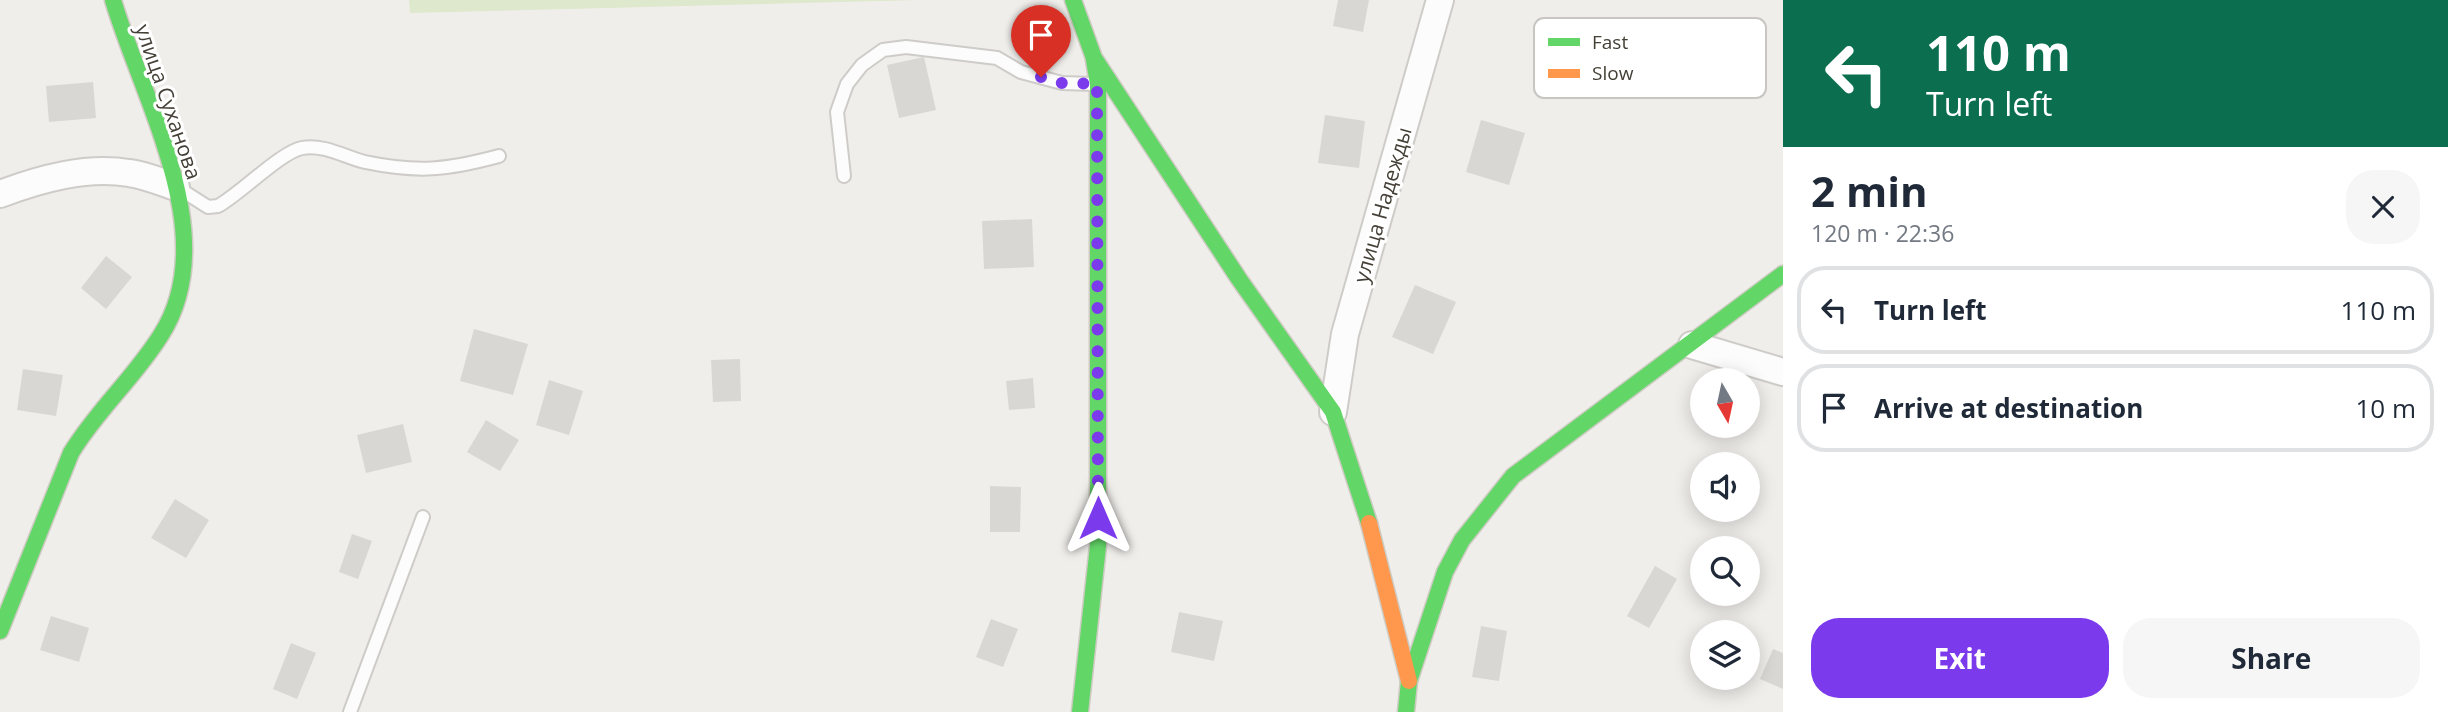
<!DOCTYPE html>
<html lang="en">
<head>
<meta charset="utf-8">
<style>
  :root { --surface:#fff; --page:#f6f6f7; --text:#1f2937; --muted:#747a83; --line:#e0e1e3; --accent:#7c3aed }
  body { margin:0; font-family:"Open Sans",sans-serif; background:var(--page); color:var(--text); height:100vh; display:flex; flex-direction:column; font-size:26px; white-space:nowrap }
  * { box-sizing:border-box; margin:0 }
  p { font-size:23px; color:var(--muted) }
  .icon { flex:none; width:38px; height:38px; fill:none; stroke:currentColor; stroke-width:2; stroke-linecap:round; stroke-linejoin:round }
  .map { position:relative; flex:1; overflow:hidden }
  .drawer { display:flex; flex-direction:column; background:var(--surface); width:665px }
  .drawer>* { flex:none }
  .guide { background:#0b6e4f; color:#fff; overflow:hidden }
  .needle { width:46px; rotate:171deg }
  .fabs { position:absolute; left:1690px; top:368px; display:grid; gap:14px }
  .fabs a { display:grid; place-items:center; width:70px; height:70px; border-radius:50%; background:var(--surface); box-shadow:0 4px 18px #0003; font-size:35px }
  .pin { position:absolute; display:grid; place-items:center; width:60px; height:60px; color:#fff; margin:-72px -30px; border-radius:50% 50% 50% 0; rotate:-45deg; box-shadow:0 0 7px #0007 }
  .pin .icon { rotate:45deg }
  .me { position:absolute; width:77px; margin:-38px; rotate:0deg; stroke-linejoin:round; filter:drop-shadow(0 0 5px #0008) }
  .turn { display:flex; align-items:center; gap:24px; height:147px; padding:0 28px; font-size:32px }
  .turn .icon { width:91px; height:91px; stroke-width:2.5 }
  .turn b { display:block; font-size:49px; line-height:60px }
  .round { display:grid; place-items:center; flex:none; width:74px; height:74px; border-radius:28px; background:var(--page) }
  .head { display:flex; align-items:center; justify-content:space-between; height:119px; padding:0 28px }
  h1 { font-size:42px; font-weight:700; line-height:52px }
  .cta { display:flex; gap:14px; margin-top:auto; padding:14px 28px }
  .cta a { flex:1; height:80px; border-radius:28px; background:var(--accent); color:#fff; font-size:28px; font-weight:700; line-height:80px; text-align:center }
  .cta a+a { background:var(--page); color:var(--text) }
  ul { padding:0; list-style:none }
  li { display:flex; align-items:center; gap:21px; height:88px; margin:0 14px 10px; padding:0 14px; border:4px solid var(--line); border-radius:28px }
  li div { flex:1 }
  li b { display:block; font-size:26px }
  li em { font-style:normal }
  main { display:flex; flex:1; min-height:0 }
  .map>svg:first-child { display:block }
  .green { fill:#dde8cc }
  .building { fill:#d9d7d3 }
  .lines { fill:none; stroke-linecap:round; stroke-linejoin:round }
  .lane-casing { stroke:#ceccc8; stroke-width:16 }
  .street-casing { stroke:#ceccc8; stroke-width:30 }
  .fast-casing { stroke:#cecbc2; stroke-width:19 }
  .slow-casing { stroke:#cecbc2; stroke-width:19 }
  .lane { stroke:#fdfcfc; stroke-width:12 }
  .street { stroke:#fdfcfc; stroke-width:26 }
  .fast { stroke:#63d668; stroke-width:16 }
  .slow { stroke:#ff974d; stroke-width:16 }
  .route { stroke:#7c3aed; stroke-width:12; stroke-dasharray:0 21.6 }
  .labels { text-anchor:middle; stroke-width:6; stroke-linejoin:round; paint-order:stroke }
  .street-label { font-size:21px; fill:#454037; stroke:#fff }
  .key { fill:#fff; stroke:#c7c6c3; stroke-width:2 }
  .key-label { font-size:19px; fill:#454037 }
</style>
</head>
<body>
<main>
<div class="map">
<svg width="1783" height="712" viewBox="0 0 1783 712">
  <rect width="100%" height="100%" fill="#f0eeeb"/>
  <path class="green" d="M409,0H919L410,13Z"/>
  <g class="building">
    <path d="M1338,0H1369L1363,32L1333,26Z"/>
    <path d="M924,57L936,110L899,118L887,65Z"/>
    <path d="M93,82L96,118L49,122L46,86Z"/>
    <path d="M1325,115L1365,121L1359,168L1318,163Z"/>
    <path d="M1481,120L1525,133L1509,185L1466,172Z"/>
    <path d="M1032,219L1034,267L984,269L982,221Z"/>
    <path d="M106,256L132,277L106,309L81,288Z"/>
    <path d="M1415,285L1456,302L1433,354L1392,337Z"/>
    <path d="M474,329L528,344L513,395L460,381Z"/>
    <path d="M740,359L741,401L713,402L711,360Z"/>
    <path d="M23,369L63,375L56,416L17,410Z"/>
    <path d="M1033,378L1035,408L1009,410L1006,381Z"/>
    <path d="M549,380L583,391L569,435L536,425Z"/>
    <path d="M486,420L519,440L500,471L467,452Z"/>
    <path d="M403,424L412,462L366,473L357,435Z"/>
    <path d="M990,486L1021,487L1020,532H990Z"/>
    <path d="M175,499L209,520L186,558L151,538Z"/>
    <path d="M352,534L372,541L358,579L339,572Z"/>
    <path d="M1655,566L1677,579L1649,628L1627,616Z"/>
    <path d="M1179,612L1223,621L1214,661L1171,652Z"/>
    <path d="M51,616L89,628L79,662L40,650Z"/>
    <path d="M991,619L1018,629L1003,667L976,657Z"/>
    <path d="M1481,626L1507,631L1499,681L1472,677Z"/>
    <path d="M291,643L316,653L297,699L273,689Z"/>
    <path d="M1773,649L1783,653V689L1760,679Z"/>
  </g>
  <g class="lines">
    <g class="lane-casing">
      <g id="lane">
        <path d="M844,176L837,112L847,84L862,65L883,50L906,47L997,58L1021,72L1062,83L1094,84"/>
        <path d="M183,191L208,207L218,206C240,194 281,152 302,148C324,144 345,157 365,162C418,173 447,170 499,156"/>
        <path d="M350,712L423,517"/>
      </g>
    </g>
    <g class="street-casing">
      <g id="street">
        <path d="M0,194C40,179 86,166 129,173C145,175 161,182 176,187"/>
        <path d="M1692,345L1783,372"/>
        <path d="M1333,412L1345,334L1440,0"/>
      </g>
    </g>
    <g class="fast-casing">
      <g id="fast">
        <path d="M1073,0L1094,58L1239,279L1333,412L1369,523"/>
        <path d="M0,631L71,453C97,410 135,377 161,335C224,237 142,99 113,0"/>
        <path d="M1080,712L1098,546V84L1094,60"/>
        <path d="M1406,712L1409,681L1445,572L1462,540L1513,476L1783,274"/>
      </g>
    </g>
    <g class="slow-casing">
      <path id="slow" d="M1369,523L1409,681"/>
    </g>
    <use href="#lane" class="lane"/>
    <use href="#street" class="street"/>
    <use href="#fast" class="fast"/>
    <use href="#slow" class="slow"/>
  </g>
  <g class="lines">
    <path class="route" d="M1041,77L1062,83L1097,84L1098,518"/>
  </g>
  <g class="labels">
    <g class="street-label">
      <text transform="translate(168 102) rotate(71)" y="7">улица Суханова</text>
      <text transform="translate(1383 205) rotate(-74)" y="7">улица Надежды</text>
    </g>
  </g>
  <rect x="1534" y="18" width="232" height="80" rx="10" class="key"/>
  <rect x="1548" y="38" width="32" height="8" fill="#63d668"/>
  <rect x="1548" y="69" width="32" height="9" fill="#ff974d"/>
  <g class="key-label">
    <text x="1592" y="49">Fast</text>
    <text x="1592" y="80">Slow</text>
  </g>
</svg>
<div class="fabs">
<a><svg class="needle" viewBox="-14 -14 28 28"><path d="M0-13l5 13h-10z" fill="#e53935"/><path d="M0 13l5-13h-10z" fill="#747a83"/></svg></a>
<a><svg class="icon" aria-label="sound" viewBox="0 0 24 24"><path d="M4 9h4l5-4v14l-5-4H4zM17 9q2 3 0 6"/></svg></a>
<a><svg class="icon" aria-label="search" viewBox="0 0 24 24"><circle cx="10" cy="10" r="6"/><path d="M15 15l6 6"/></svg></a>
<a><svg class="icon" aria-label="layers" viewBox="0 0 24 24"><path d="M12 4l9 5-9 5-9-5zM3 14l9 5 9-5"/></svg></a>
</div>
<div class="pin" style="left:1041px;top:77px;background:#d93025"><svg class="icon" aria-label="arrive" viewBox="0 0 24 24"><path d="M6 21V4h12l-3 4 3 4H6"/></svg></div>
<svg class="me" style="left:1098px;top:518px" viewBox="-20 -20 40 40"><path d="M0-17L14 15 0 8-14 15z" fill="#7c3aed" stroke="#fff" stroke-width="4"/></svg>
</div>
<section class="drawer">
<div class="guide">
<div class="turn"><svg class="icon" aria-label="left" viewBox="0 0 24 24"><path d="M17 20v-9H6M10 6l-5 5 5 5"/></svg><div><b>110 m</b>Turn left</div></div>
</div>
<div class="head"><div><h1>2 min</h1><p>120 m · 22:36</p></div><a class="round"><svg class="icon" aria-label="close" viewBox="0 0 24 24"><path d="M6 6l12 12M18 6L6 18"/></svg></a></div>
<ul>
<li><svg class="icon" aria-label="left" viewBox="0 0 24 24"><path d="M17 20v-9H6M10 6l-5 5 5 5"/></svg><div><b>Turn left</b></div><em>110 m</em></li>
<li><svg class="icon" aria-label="arrive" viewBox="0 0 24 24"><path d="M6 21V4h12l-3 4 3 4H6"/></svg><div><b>Arrive at destination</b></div><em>10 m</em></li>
</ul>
<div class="cta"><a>Exit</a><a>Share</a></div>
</section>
</main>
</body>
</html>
